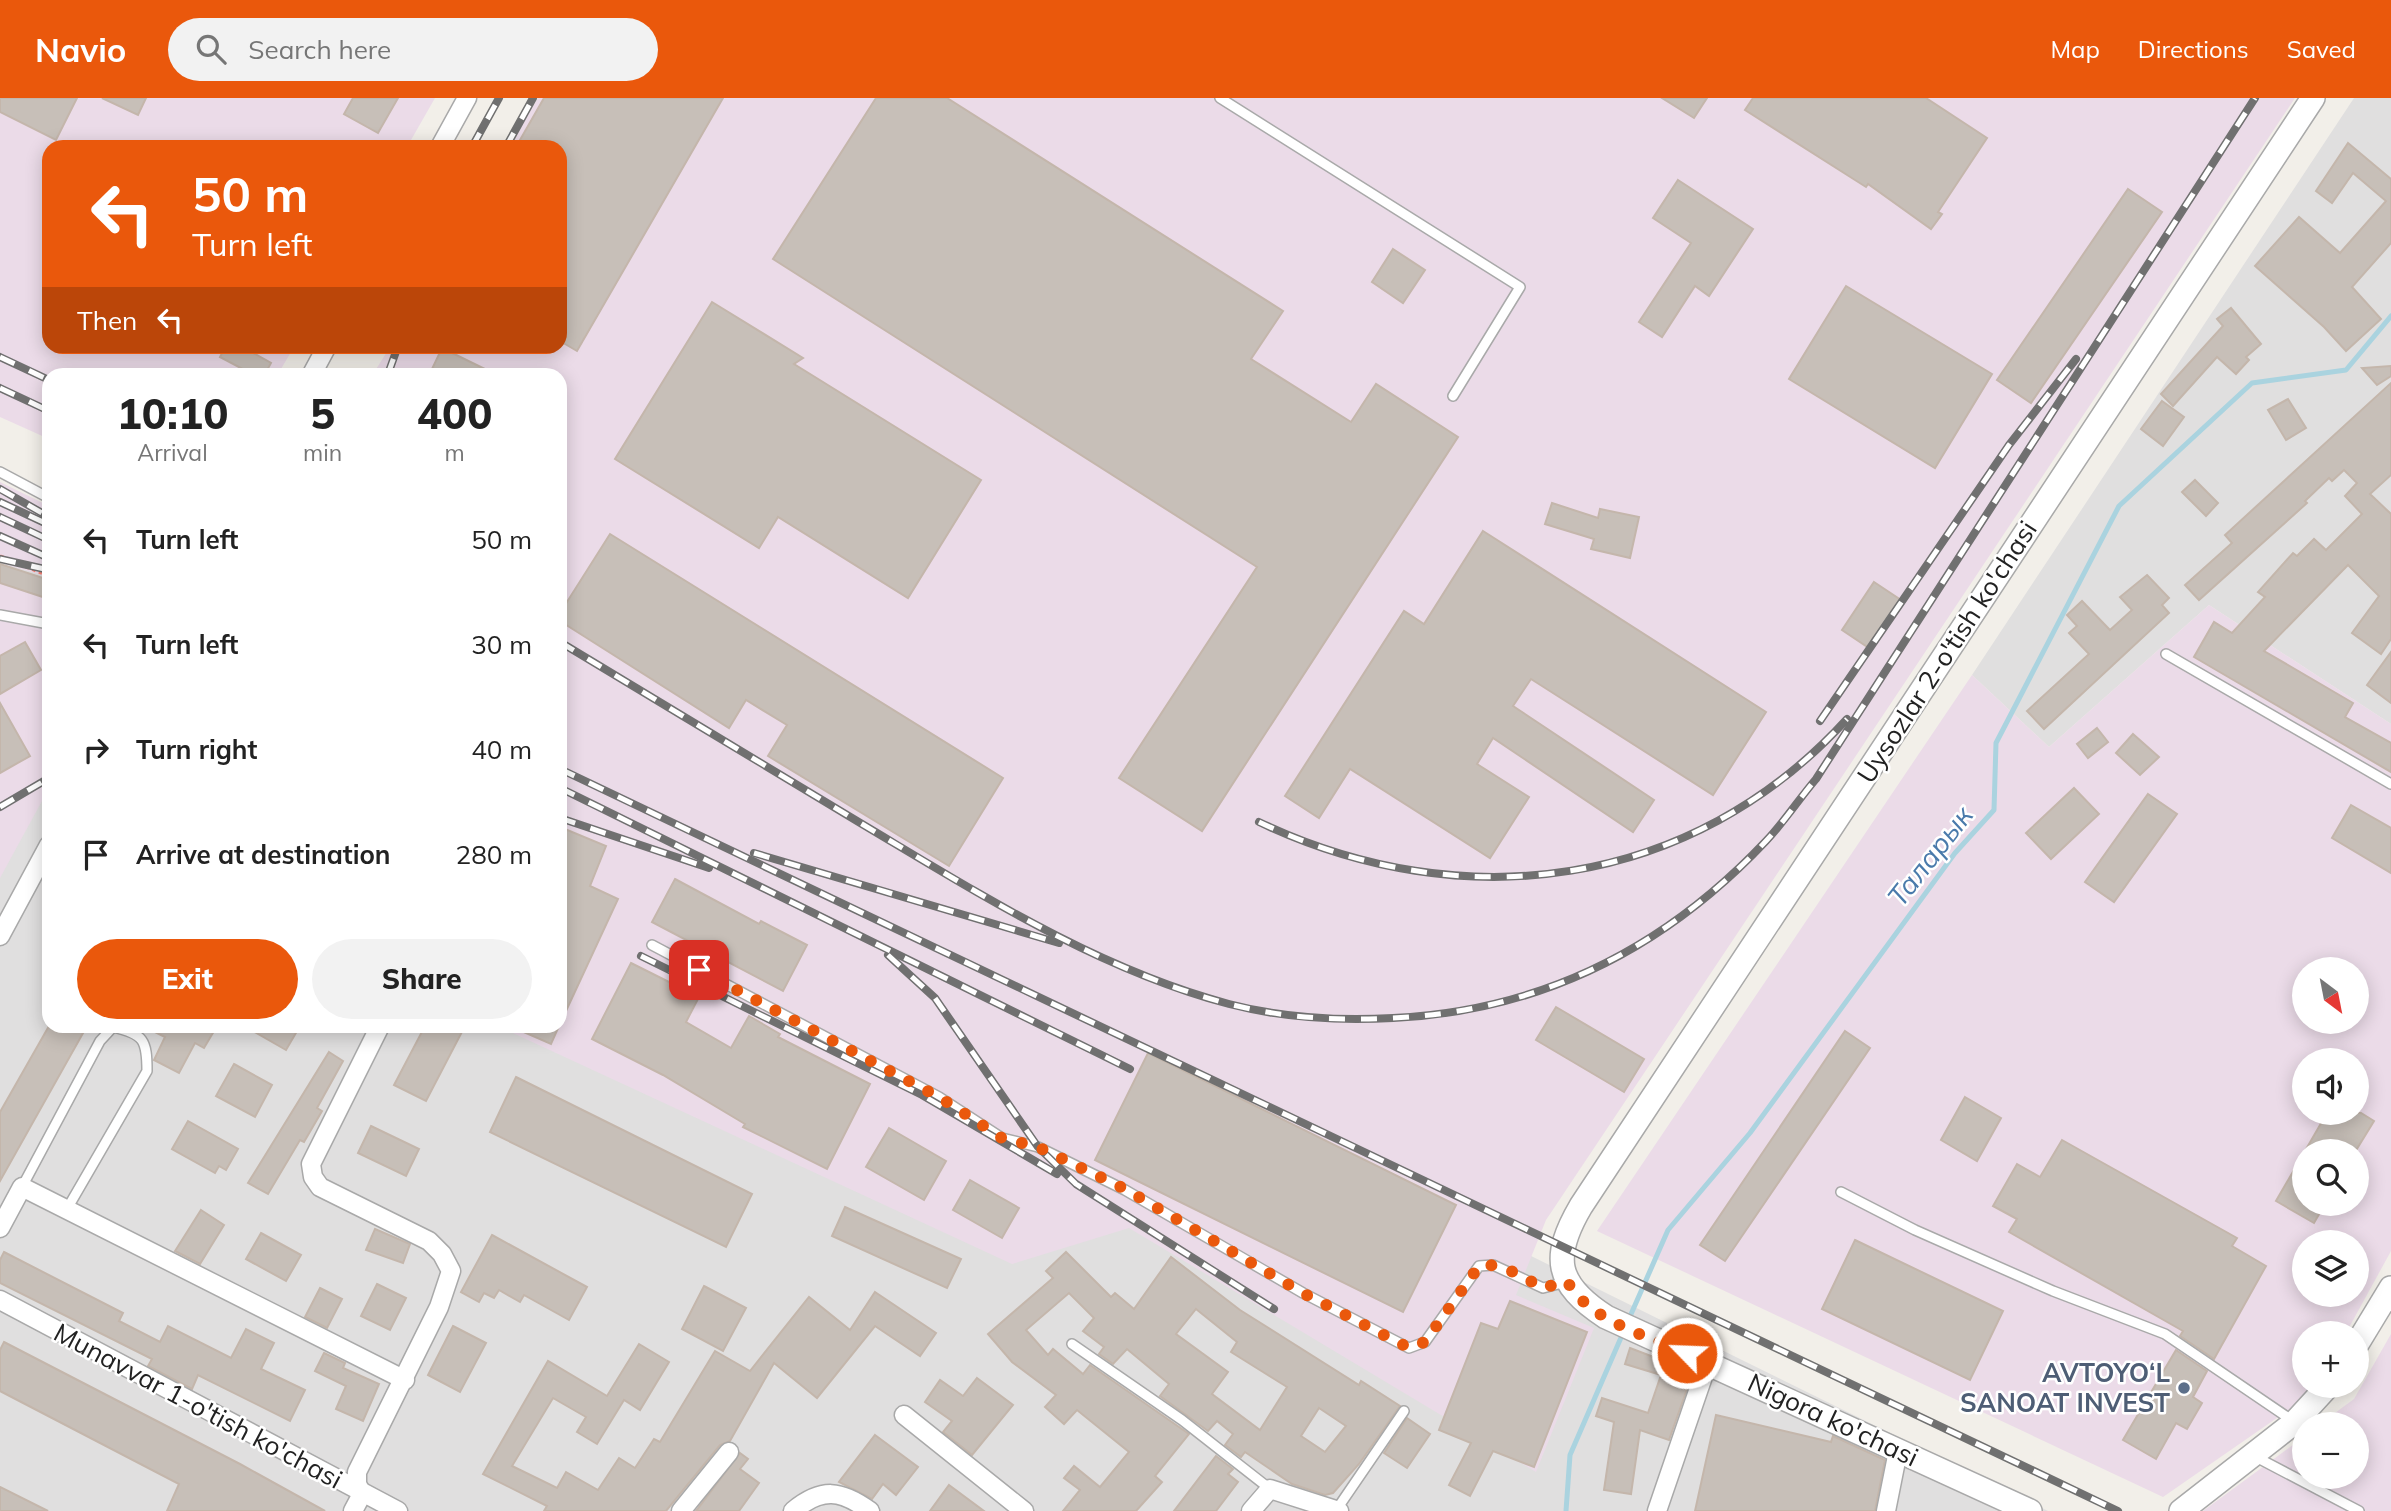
<!DOCTYPE html>
<html lang="en">
<head>
<meta charset="utf-8">
<style>
  :root { --surface:#fff; --page:#f2f2f2; --text:#222; --muted:#767676; --accent:#ea580c }
  body { margin:0; font-family:Mulish,sans-serif; background:var(--page); color:var(--text); height:100vh; display:flex; flex-direction:column; font-size:26px; white-space:nowrap }
  * { box-sizing:border-box; margin:0 }
  p { font-size:23px; color:var(--muted) }
  .icon { flex:none; width:38px; height:38px; fill:none; stroke:currentColor; stroke-width:2; stroke-linecap:round; stroke-linejoin:round }
  .map { position:relative; flex:1; overflow:hidden }
  .side { position:absolute; left:42px; top:270px; width:525px; height:665px; display:flex; flex-direction:column; background:var(--surface); border-radius:21px; box-shadow:0 4px 18px #0003 }
  .side>* { flex:none }
  .guide { position:absolute; left:42px; top:42px; width:525px; height:214px; border-radius:21px; box-shadow:0 4px 18px #0003; background:#ea580c; color:#fff; overflow:hidden }
  .needle { width:46px; rotate:148deg }
  .controls { position:absolute; left:2292px; top:859px; display:grid; gap:14px }
  .controls a { display:grid; place-items:center; width:77px; height:77px; border-radius:50%; background:var(--surface); box-shadow:0 4px 18px #0003; font-size:35px }
  .pin { position:absolute; display:grid; place-items:center; width:60px; height:60px; color:#fff; margin:-30px; border-radius:14px; box-shadow:0 4px 10px #0006 }
  .me { position:absolute; width:77px; margin:-38px; rotate:294deg; stroke-linejoin:round; filter:drop-shadow(0 0 5px #0008) }
  .turn { display:flex; align-items:center; gap:24px; height:147px; padding:0 35px; font-size:32px }
  .turn .icon { width:91px; height:91px; stroke-width:2.5 }
  .turn b { display:block; font-size:49px; line-height:60px }
  .then { display:flex; align-items:center; height:66px; padding:0 35px; background:#0003; gap:14px; font-size:26px }
  .eta { display:flex; justify-content:space-evenly; align-items:center; height:119px; text-align:center }
  .eta b { font-size:42px; font-weight:800; line-height:49px }
  .primary-button { display:flex; gap:14px; margin-top:auto; padding:14px 35px }
  .primary-button a { flex:1; height:80px; border-radius:42px; background:var(--accent); color:#fff; font-size:28px; font-weight:800; line-height:80px; text-align:center }
  .primary-button a+a { background:var(--page); color:var(--text) }
  ul { padding:0; list-style:none }
  li { display:flex; align-items:center; gap:21px; height:105px; padding:0 35px }
  li div { flex:1 }
  li b { display:block; font-size:26px }
  li em { font-style:normal }
  header { display:flex; align-items:center; gap:42px; box-sizing:border-box; height:98px; padding:0 35px; background:var(--accent); color:#fff }
  header strong { font-size:33px }
  nav { display:flex; gap:38px; margin-inline-start:auto; font-size:24px }
  .search { width:490px; height:63px; background:var(--page); display:flex; align-items:center; gap:18px; box-sizing:border-box; padding:0 24px; border-radius:38px; color:var(--muted); font-size:26px }
  .map>svg:first-child { display:block }
  .residential { fill:#e0dfdf }
  .industrial { fill:#ebdbe8; fill-rule:evenodd }
  .lines { fill:none; stroke-linecap:round; stroke-linejoin:round }
  .stream { stroke:#aad3df; stroke-width:5 }
  .building { fill:#c7bfb8; stroke:#c4b6ab; stroke-width:2; fill-rule:evenodd }
  .service-casing { stroke:#a9a9a9; stroke-width:12 }
  .minor-casing { stroke:#a9a9a9; stroke-width:21 }
  .tertiary-casing { stroke:#a9a9a9; stroke-width:26 }
  .path { stroke:#fa8072; stroke-width:3.5; stroke-dasharray:3.5 3.5; stroke-linecap:butt }
  .service { stroke:#fff; stroke-width:9 }
  .minor { stroke:#fff; stroke-width:18 }
  .tertiary { stroke:#fff; stroke-width:23 }
  .rail-casing { stroke:#707070; stroke-width:8 }
  .rail { stroke:#fff; stroke-width:5; stroke-dasharray:16; stroke-linecap:butt }
  .route { stroke:#ea580c; stroke-width:12; stroke-dasharray:0 21.6 }
  .service-dot { fill:#5c6f8a; stroke:#fff; stroke-width:2.5 }
  .labels { text-anchor:middle; stroke-width:5; stroke-linejoin:round; paint-order:stroke }
  .street-label { font-size:26px; fill:#222; stroke:#fff }
  .service-label { font-size:26px; font-weight:bold; fill:#4e5e75; stroke:#fff; text-anchor:end }
  .water-label { font-size:28px; font-style:italic; fill:#4a7aab; stroke:#fff }
</style>
</head>
<body>
<header>
<strong>Navio</strong>
<div class="search"><svg class="icon" aria-label="search" viewBox="0 0 24 24"><circle cx="10" cy="10" r="6"/><path d="M15 15l6 6"/></svg>Search here</div>
<nav><a>Map</a><a>Directions</a><a>Saved</a></nav>
</header>
<div class="map">
<svg width="2391" height="1413" viewBox="0 0 2391 1413">
  <rect width="100%" height="100%" fill="#f2efe9"/>
  <g class="residential">
    <path d="M2354,0H2391V626L2209,507L2049,649L1972,577Z"/>
    <path d="M0,464L49,477V928H560V679L2048,1413H0Z"/>
  </g>
  <g class="industrial">
    <path d="M0,0H435L407,49H49V248L294,249L278,276H49V341L0,319Z"/>
    <path d="M538,0H2295L1546,1122L1516,1197L1594,1230L1536,1374L1129,1130L1012,1166L498,928H560V276H373L390,249L560,248V49H509Z"/>
    <path d="M0,384L49,408V479L0,465Z"/>
    <path d="M0,473L49,487V690L0,780Z"/>
    <path d="M2209,507L2391,626V1153L2346,1235L2305,1236V1288H2317L2313,1295L2163,1399L1597,1133L1972,577L2049,649ZM2305,872H2357V924H2305ZM2305,962H2357V1015H2305ZM2305,1054H2357V1106H2305ZM2305,1144H2357V1197H2305Z"/>
    <path d="M2391,1236V1413H2203L2305,1338V1379H2357V1326H2320L2354,1301Z"/>
  </g>
  <g class="lines">
    <g class="stream">
      <path d="M1628,1223L1668,1132L1750,1035L1955,755L1994,712L1996,645L2119,408L2252,285L2346,272L2391,218"/>
      <path d="M1566,1413L1570,1357L1623,1235"/>
    </g>
  </g>
  <g class="building">
    <path d="M0,0H77L56,42L0,14Z"/>
    <path d="M102,0H146L138,17Z"/>
    <path d="M353,0H398L378,35L344,16Z"/>
    <path d="M544,0H723L577,253L560,243V49H516Z"/>
    <path d="M876,0H947L1283,213L1251,261L1351,324L1376,286L1458,339L1202,733L1119,680L1257,469L773,161Z"/>
    <path d="M1662,0H1707L1694,20Z"/>
    <path d="M1753,0H1926L1987,40L1938,114L1942,116L1931,131L1868,86L1866,89L1745,12Z"/>
    <path d="M2348,45L2391,81V145L2352,189L2381,221L2346,253L2324,229L2255,168L2299,119L2340,155L2386,103L2353,75L2332,105L2316,93Z"/>
    <path d="M1678,82L1753,131L1709,198L1695,188L1662,239L1639,224L1691,145L1653,120Z"/>
    <path d="M2128,91L2162,114L2031,305L1997,282Z"/>
    <path d="M1393,151L1425,172L1403,205L1372,184Z"/>
    <path d="M1846,188L1992,276L1935,370L1789,281Z"/>
    <path d="M712,204L803,260L794,266L981,382L908,500L778,419L759,450L615,361Z"/>
    <path d="M2231,210L2261,246L2246,259L2249,262L2236,276L2217,259L2173,308L2161,296L2223,228L2217,221Z"/>
    <path d="M226,248H241L271,265L265,276H252L220,259Z"/>
    <path d="M442,250L495,276H443L432,271Z"/>
    <path d="M2391,268V278L2377,287L2362,270Z"/>
    <path d="M2391,285V377L2370,396L2391,416V541L2381,556L2352,535L2379,498L2348,467L2264,553L2353,605L2345,619L2391,645V674L2194,559L2214,524L2232,535L2265,499L2258,494L2293,455L2297,458L2314,441L2326,452L2362,416L2345,398L2357,385L2344,372L2332,383L2329,380L2305,403L2307,405L2199,502L2185,487L2232,445L2225,437Z"/>
    <path d="M2288,301L2306,330L2286,342L2268,312Z"/>
    <path d="M2162,303L2184,319L2163,348L2141,331Z"/>
    <path d="M2195,382L2218,405L2206,418L2182,394Z"/>
    <path d="M1552,405L1598,420L1600,411L1639,419L1630,460L1591,451L1594,441L1545,426Z"/>
    <path d="M1483,433L1766,614L1713,697L1531,581L1513,608L1654,702L1633,734L1493,640L1477,666L1529,699L1490,760L1350,671L1319,720L1285,698L1404,513L1424,526Z"/>
    <path d="M610,436L1003,680L949,768L768,658L787,627L746,602L729,630L560,523V515Z"/>
    <path d="M0,466L49,482V501L0,485Z"/>
    <path d="M2147,477L2169,500L2162,507L2169,515L2044,631L2027,613L2089,556L2069,535L2077,528L2067,517L2082,503L2110,532L2132,512L2120,499Z"/>
    <path d="M1874,484L1901,502L1869,550L1842,532Z"/>
    <path d="M25,544L41,572L0,596V558Z"/>
    <path d="M2391,554V605L2367,587Z"/>
    <path d="M0,605L30,658L0,675Z"/>
    <path d="M2097,630L2108,644L2088,660L2077,646Z"/>
    <path d="M2133,636L2159,659L2140,677L2116,655Z"/>
    <path d="M2074,690L2099,716L2051,761L2026,735Z"/>
    <path d="M2148,696L2177,716L2114,804L2085,784Z"/>
    <path d="M2351,707L2391,730V775L2332,740Z"/>
    <path d="M560,729L606,748L590,788L618,801L560,926Z"/>
    <path d="M675,781L759,826L761,823L807,847L783,893L652,824Z"/>
    <path d="M631,865L699,899L686,924L731,950L749,918L780,936L778,939L870,986L827,1071L743,1029L745,1026L663,977L592,941Z"/>
    <path d="M1556,909L1644,961L1624,994L1536,942Z"/>
    <path d="M49,928H87L0,1083V1014Z"/>
    <path d="M143,928H217L204,950L195,945L179,975L154,962L165,939Z"/>
    <path d="M244,928H300L286,952Z"/>
    <path d="M425,928H465L426,1003L394,987Z"/>
    <path d="M510,928H559L551,946Z"/>
    <path d="M1845,933L1870,950L1725,1163L1700,1147Z"/>
    <path d="M329,954L343,963L317,1010L322,1013L304,1044L300,1042L268,1096L248,1085Z"/>
    <path d="M1148,955L1456,1107L1403,1214L1095,1062Z"/>
    <path d="M234,966L272,987L255,1019L216,998Z"/>
    <path d="M516,979L752,1096L726,1149L490,1034Z"/>
    <path d="M1965,999L2001,1020L1977,1063L1941,1042Z"/>
    <path d="M2327,1015H2361L2374,1023L2355,1054H2305V1106H2325L2314,1125L2276,1103Z"/>
    <path d="M188,1023L238,1051L226,1072L219,1068L215,1075L172,1051Z"/>
    <path d="M371,1028L419,1051L406,1078L358,1055Z"/>
    <path d="M889,1030L946,1063L924,1102L866,1069Z"/>
    <path d="M2062,1042L2237,1140L2232,1148L2266,1168L2214,1261L2180,1238L2183,1233L2009,1134L2017,1121L1993,1108L2017,1066L2040,1079Z"/>
    <path d="M970,1082L1019,1110L1002,1140L953,1112Z"/>
    <path d="M845,1109L961,1161L947,1190L832,1138Z"/>
    <path d="M201,1112L224,1127L200,1166L175,1153Z"/>
    <path d="M375,1131L410,1146L403,1165L366,1152Z"/>
    <path d="M261,1135L301,1157L286,1183L246,1161Z"/>
    <path d="M492,1137L587,1189L569,1222L524,1197L520,1204L499,1192L494,1200L484,1195L479,1204L461,1194Z"/>
    <path d="M1855,1142L2003,1213L1970,1282L1822,1211Z"/>
    <path d="M4,1154L123,1215L119,1223L160,1244L168,1228L231,1260L246,1231L274,1245L261,1271L305,1292L290,1323L198,1277L192,1291L148,1268L152,1261L0,1185V1162Z"/>
    <path d="M1066,1154L1111,1199L1115,1195L1134,1211L1171,1159L1240,1212L1359,1287L1361,1283L1400,1308L1359,1366L1333,1395L1325,1397L1292,1386L1245,1354L1241,1359L1225,1347L1233,1336L1217,1323L1208,1333L1160,1298L1169,1286L1127,1251L1113,1266L1099,1256L1104,1249L1083,1233L1094,1220L1069,1195L1026,1232L1048,1257L1053,1251L1083,1276L1090,1267L1189,1336L1155,1378L1162,1384L1136,1413H1063L1080,1392L1064,1380L1074,1368L1100,1389L1129,1354L1077,1312L1064,1326L1045,1309L1056,1297L1012,1264L988,1236L1053,1180L1046,1173ZM1196,1211L1237,1244L1231,1254L1287,1289L1260,1332L1212,1296L1228,1274L1176,1236ZM1319,1310L1346,1328L1325,1354L1301,1338Z"/>
    <path d="M377,1186L406,1200L390,1232L361,1218Z"/>
    <path d="M704,1188L746,1210L723,1253L682,1231Z"/>
    <path d="M320,1190L342,1201L327,1230L305,1219Z"/>
    <path d="M875,1194L936,1235L920,1258L875,1228L817,1300L774,1265L730,1343L720,1347L666,1413H544L547,1408L483,1376L548,1263L607,1298L639,1246L669,1264L640,1312L624,1302L597,1346L577,1334L586,1319L553,1300L512,1368L557,1390L566,1374L598,1392L619,1360L635,1370L654,1341L660,1344L715,1253L750,1273L809,1199L850,1232Z"/>
    <path d="M1510,1203L1587,1234L1534,1369L1493,1353L1470,1398L1449,1387L1471,1345L1439,1332L1481,1225L1498,1231Z"/>
    <path d="M453,1228L486,1245L460,1294L428,1277Z"/>
    <path d="M4,1244L240,1366L325,1413H167L179,1386L0,1293V1252Z"/>
    <path d="M1630,1250L1693,1274L1669,1342L1640,1332L1631,1396L1604,1392L1614,1324L1596,1318L1602,1300L1648,1315L1661,1277L1625,1266Z"/>
    <path d="M2176,1252L2207,1273L2193,1299L2202,1305L2187,1331L2176,1325L2156,1361L2123,1342Z"/>
    <path d="M324,1255L345,1265L343,1270L379,1286L363,1323L336,1311L346,1288L315,1273Z"/>
    <path d="M977,1280L1013,1307L972,1357L943,1334L952,1323L925,1304L940,1282L963,1298Z"/>
    <path d="M1716,1317L1831,1344L1833,1338L1885,1362L1875,1413H1695Z"/>
    <path d="M1407,1320L1430,1336L1407,1370L1384,1355Z"/>
    <path d="M875,1337L918,1369L896,1397L883,1386L872,1401L839,1384Z"/>
    <path d="M740,1355L748,1361L740,1371L759,1385L739,1413H696Z"/>
    <path d="M1216,1358L1233,1371L1228,1376L1238,1384L1216,1413H1174Z"/>
    <path d="M949,1387L984,1413H930Z"/>
    <path d="M0,1389L48,1413H0Z"/>
  </g>
  <g class="lines">
    <g class="service-casing">
      <g id="service">
        <path d="M1220,0L1520,189L1453,298"/>
        <path d="M0,374L49,400"/>
        <path d="M0,517L49,526"/>
        <path d="M2166,556L2391,686"/>
        <path d="M652,847L939,999L1002,1040L1038,1049L1125,1092L1303,1195L1409,1250L1425,1244L1479,1168L1493,1167L1543,1190L1566,1184"/>
        <path d="M22,1089L100,943L113,929C144,936 147,942 147,973L67,1111"/>
        <path d="M1841,1094L1915,1132L2053,1193L2165,1236L2293,1323"/>
        <path d="M1072,1246L1182,1322L1270,1391"/>
        <path d="M2254,1358L2359,1413"/>
        <path d="M1337,1411L1404,1313"/>
      </g>
    </g>
    <g class="minor-casing">
      <g id="minor">
        <path d="M440,49L467,0"/>
        <path d="M312,276L327,248"/>
        <path d="M0,838L49,747"/>
        <path d="M0,1130L22,1089L405,1282"/>
        <path d="M0,1202L398,1413"/>
        <path d="M904,1317L1024,1413"/>
        <path d="M353,1413L362,1396L357,1386V1374L439,1209L451,1173L442,1156L429,1143L320,1089L313,1079L311,1066L380,928"/>
        <path d="M681,1413L729,1354"/>
        <path d="M793,1413C822,1389 841,1392 870,1413"/>
        <path d="M1251,1413L1270,1391L1339,1413"/>
        <path d="M1657,1413L1708,1264"/>
        <path d="M1886,1413L1898,1353"/>
      </g>
    </g>
    <g class="tertiary-casing">
      <g id="tertiary">
        <path d="M2357,1246L2391,1190"/>
        <path d="M2030,1413L1606,1219C1555,1186 1551,1159 1581,1108L2313,0"/>
        <path d="M2181,1413L2295,1324L2328,1288"/>
      </g>
    </g>
    <path class="path" d="M0,458L49,478"/>
    <use href="#service" class="service"/>
    <use href="#minor" class="minor"/>
    <use href="#tertiary" class="tertiary"/>
    <g class="rail-casing">
      <g id="rail">
        <path d="M472,49L499,0"/>
        <path d="M506,49L533,0"/>
        <path d="M0,259L49,282"/>
        <path d="M388,276L398,248"/>
        <path d="M0,290L49,313"/>
        <path d="M0,391L49,419"/>
        <path d="M0,404L43,424"/>
        <path d="M0,419L49,442"/>
        <path d="M0,438L49,460"/>
        <path d="M0,461L49,472"/>
        <path d="M560,544C661,605 761,665 862,726C978,795 1097,871 1229,906C1283,920 1338,923 1393,920C1541,913 1665,850 1766,743C1784,724 1799,701 1816,681L2255,0"/>
        <path d="M1820,623L2009,347L2076,261"/>
        <path d="M560,671L2118,1413"/>
        <path d="M560,690L1130,971"/>
        <path d="M0,709L49,680"/>
        <path d="M560,720L709,770"/>
        <path d="M1259,724C1463,821 1692,791 1847,621"/>
        <path d="M754,755L1059,845"/>
        <path d="M888,857L935,900L1038,1049L1076,1086L1274,1211"/>
        <path d="M641,858L922,997L1057,1076"/>
      </g>
    </g>
    <use href="#rail" class="rail"/>
  </g>
  <g class="lines">
    <path class="route" d="M699,872L939,999L1002,1040L1038,1049L1125,1091L1303,1195L1409,1250L1425,1244L1479,1168C1500,1163 1524,1180 1543,1190L1567,1183C1589,1223 1648,1238 1687,1255"/>
  </g>
  <circle class="service-dot" cx="2184" cy="1290" r="7"/>
  <g class="labels">
    <g class="street-label">
      <text transform="translate(1947 554) rotate(-57)" y="9">Uysozlar 2-o'tish ko'chasi</text>
      <text transform="translate(198 1308) rotate(28)" y="9">Munavvar 1-o'tish ko'chasi</text>
      <text transform="translate(1833 1322) rotate(25)" y="9">Nigora ko'chasi</text>
    </g>
    <g class="service-label">
      <text x="2170" y="1284">AVTOYO‘L<tspan x="2170" dy="30">SANOAT INVEST</tspan></text>
    </g>
    <g class="water-label">
      <text transform="translate(1930 758) rotate(-52)" y="10">Таларык</text>
    </g>
  </g>
</svg>
<div class="controls">
<a><svg class="needle" viewBox="-14 -14 28 28"><path d="M0-13l5 13h-10z" fill="#e53935"/><path d="M0 13l5-13h-10z" fill="#767676"/></svg></a>
<a><svg class="icon" aria-label="sound" viewBox="0 0 24 24"><path d="M4 9h4l5-4v14l-5-4H4zM17 9q2 3 0 6"/></svg></a>
<a><svg class="icon" aria-label="search" viewBox="0 0 24 24"><circle cx="10" cy="10" r="6"/><path d="M15 15l6 6"/></svg></a>
<a><svg class="icon" aria-label="layers" viewBox="0 0 24 24"><path d="M12 4l9 5-9 5-9-5zM3 14l9 5 9-5"/></svg></a>
<a>+</a>
<a>−</a>
</div>
<div class="pin" style="left:699px;top:872px;background:#d93025"><svg class="icon" aria-label="arrive" viewBox="0 0 24 24"><path d="M6 21V4h12l-3 4 3 4H6"/></svg></div>
<svg class="me" style="left:1687px;top:1255px" viewBox="-20 -20 40 40"><circle r="17" fill="#ea580c" stroke="#fff" stroke-width="3"/><path d="M0-11L8 9 0 5-8 9z" fill="#fff"/></svg>
<div class="guide">
<div class="turn"><svg class="icon" aria-label="left" viewBox="0 0 24 24"><path d="M17 20v-9H6M10 6l-5 5 5 5"/></svg><div><b>50 m</b>Turn left</div></div>
<div class="then">Then<svg class="icon" aria-label="left" viewBox="0 0 24 24"><path d="M17 20v-9H6M10 6l-5 5 5 5"/></svg></div>
</div>
<section class="side">
<div class="eta">
<div><b>10:10</b><p>Arrival</p></div>
<div><b>5</b><p>min</p></div>
<div><b>400</b><p>m</p></div>
</div>
<ul>
<li><svg class="icon" aria-label="left" viewBox="0 0 24 24"><path d="M17 20v-9H6M10 6l-5 5 5 5"/></svg><div><b>Turn left</b></div><em>50 m</em></li>
<li><svg class="icon" aria-label="left" viewBox="0 0 24 24"><path d="M17 20v-9H6M10 6l-5 5 5 5"/></svg><div><b>Turn left</b></div><em>30 m</em></li>
<li><svg class="icon" aria-label="right" viewBox="0 0 24 24"><path d="M7 20v-9h11M14 6l5 5-5 5"/></svg><div><b>Turn right</b></div><em>40 m</em></li>
<li><svg class="icon" aria-label="arrive" viewBox="0 0 24 24"><path d="M6 21V4h12l-3 4 3 4H6"/></svg><div><b>Arrive at destination</b></div><em>280 m</em></li>
</ul>
<div class="primary-button"><a>Exit</a><a>Share</a></div>
</section>
</div>
</body>
</html>
